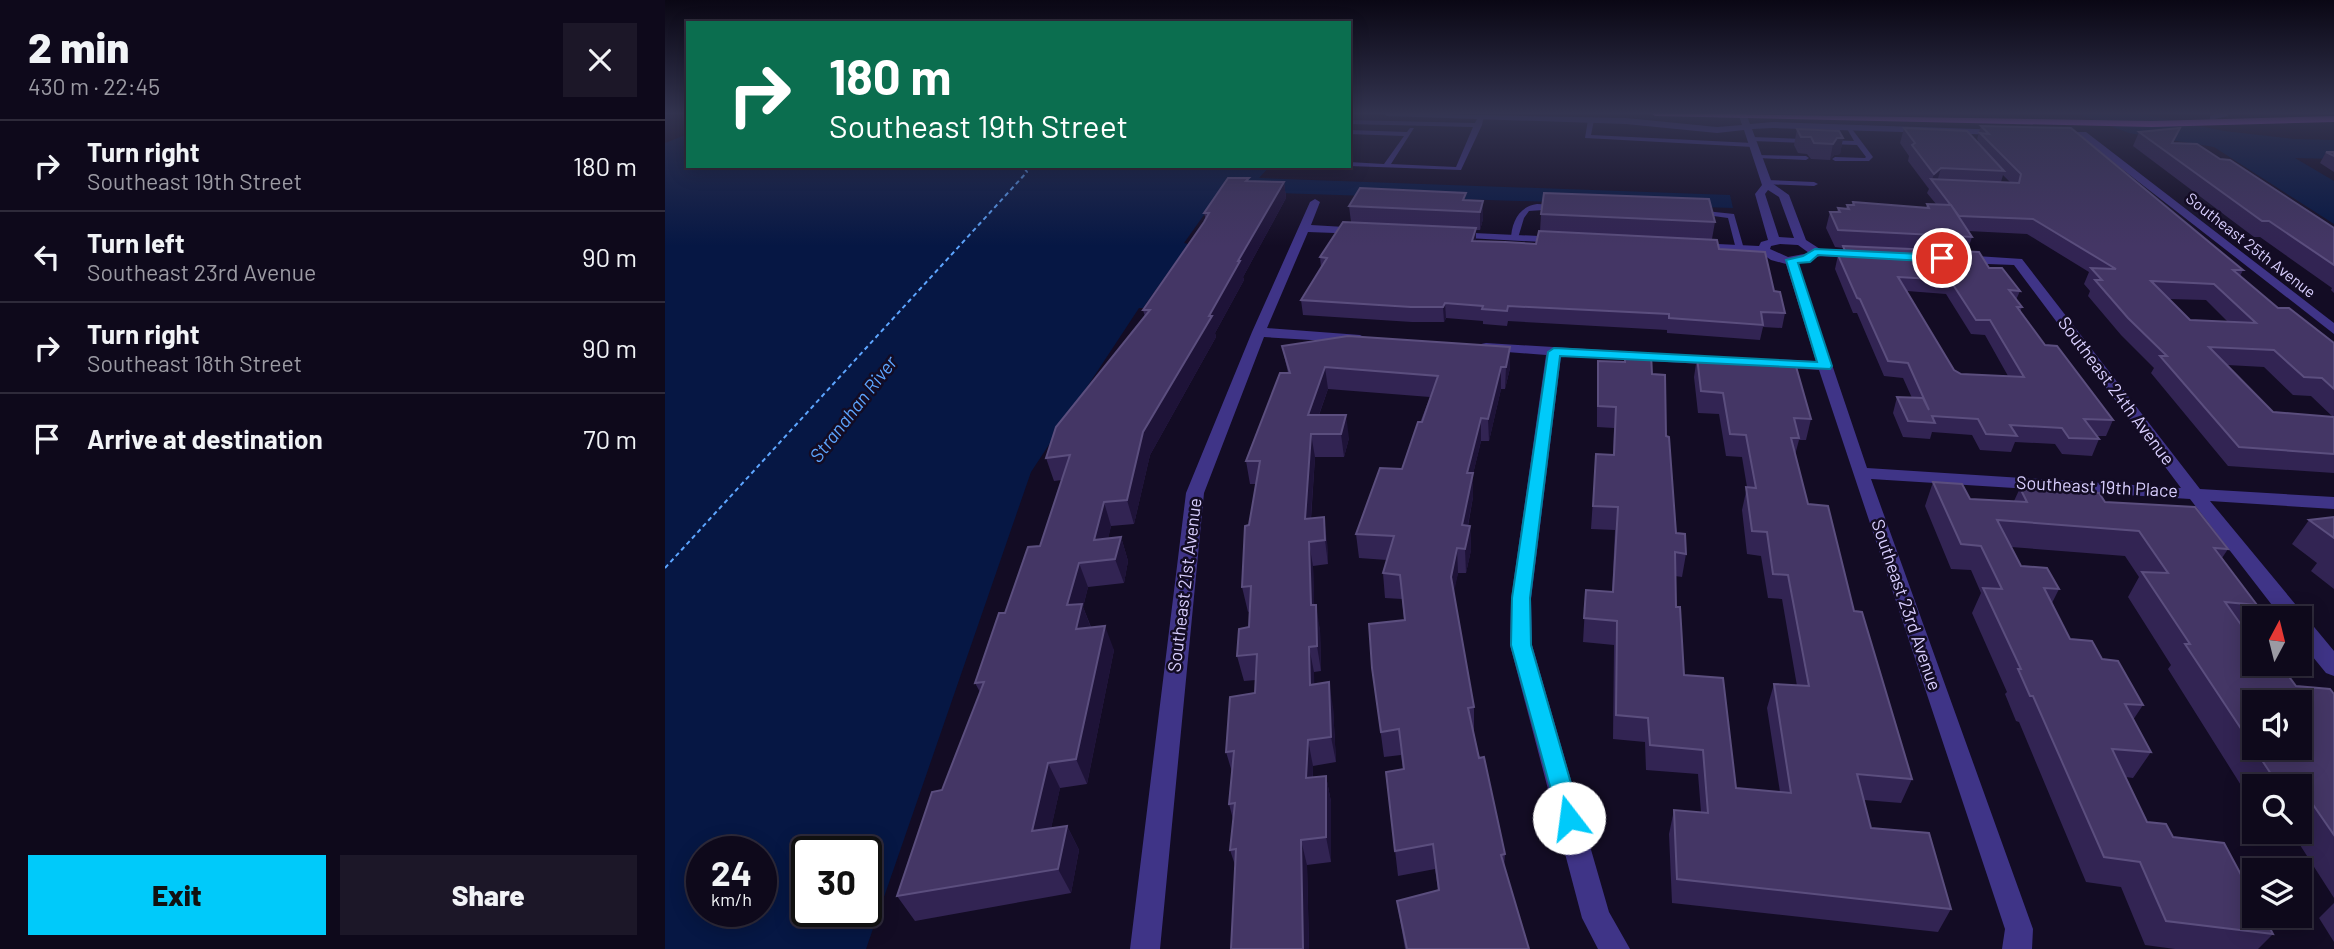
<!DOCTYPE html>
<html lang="en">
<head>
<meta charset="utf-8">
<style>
  :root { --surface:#0e091b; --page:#1c1728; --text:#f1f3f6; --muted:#9b9aa3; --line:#2e2a3a; --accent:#00cafa }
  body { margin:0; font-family:Barlow,sans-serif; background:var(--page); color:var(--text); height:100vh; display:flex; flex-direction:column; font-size:26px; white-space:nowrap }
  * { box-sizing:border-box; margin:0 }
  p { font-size:23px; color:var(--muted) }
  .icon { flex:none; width:38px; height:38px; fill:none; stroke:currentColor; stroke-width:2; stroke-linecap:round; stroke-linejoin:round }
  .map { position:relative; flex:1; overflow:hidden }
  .details { display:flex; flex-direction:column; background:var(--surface); width:665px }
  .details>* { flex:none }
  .guide { position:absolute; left:21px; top:21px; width:665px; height:147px; border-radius:0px; box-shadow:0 4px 18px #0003,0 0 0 2px var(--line); background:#0b6e4f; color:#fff; overflow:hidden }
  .needle { width:46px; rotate:7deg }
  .tools { position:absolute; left:1577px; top:606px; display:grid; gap:14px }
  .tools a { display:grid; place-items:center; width:70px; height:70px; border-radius:0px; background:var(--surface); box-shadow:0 4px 18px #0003,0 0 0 2px var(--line); font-size:35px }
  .speed { position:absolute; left:21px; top:836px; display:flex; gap:14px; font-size:35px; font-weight:700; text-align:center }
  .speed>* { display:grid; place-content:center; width:91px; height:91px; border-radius:50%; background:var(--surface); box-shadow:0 4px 18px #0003,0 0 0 2px var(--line); line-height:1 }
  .speed small { font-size:18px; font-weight:400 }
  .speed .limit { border:4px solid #111; border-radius:10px; background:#fff; color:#111 }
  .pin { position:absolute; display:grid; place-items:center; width:60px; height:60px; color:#fff; margin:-30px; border:4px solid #fff; border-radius:50%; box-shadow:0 2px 7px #0007 }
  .me { position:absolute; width:77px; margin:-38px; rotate:345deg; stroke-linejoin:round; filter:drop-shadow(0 0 5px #0008) }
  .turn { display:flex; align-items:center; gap:24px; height:147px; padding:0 28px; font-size:32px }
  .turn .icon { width:91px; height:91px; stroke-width:2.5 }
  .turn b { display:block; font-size:49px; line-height:60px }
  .round { display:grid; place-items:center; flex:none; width:74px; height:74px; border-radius:0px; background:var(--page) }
  .head { display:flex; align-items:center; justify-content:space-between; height:119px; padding:0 28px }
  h1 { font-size:42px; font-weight:800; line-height:52px }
  .cta { display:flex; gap:14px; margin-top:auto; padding:14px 28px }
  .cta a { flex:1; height:80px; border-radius:0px; background:var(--accent); color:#111; font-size:28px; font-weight:800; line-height:80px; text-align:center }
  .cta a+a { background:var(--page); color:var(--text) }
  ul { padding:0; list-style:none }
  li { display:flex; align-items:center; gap:21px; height:91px; padding:0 28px; border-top:2px solid var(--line) }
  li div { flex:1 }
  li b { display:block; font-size:26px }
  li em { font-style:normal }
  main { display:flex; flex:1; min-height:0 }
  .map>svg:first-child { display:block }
  .water { fill:#061744; fill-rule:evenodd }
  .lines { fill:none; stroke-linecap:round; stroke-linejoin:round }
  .ferry { stroke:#5da5ff; stroke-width:2; stroke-dasharray:4.5 3.5; stroke-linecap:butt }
  .service { fill:#3f3487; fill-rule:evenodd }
  .minor { fill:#3f3487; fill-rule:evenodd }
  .primary { fill:#d056ff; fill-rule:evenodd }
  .wall { fill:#322453; fill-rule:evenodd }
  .shaded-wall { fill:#1e1338 }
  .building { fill:#443665; stroke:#5b4e7e; stroke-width:2; fill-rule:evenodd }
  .route { fill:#00cafa; stroke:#0083a2; stroke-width:2 }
  .labels { text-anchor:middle; stroke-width:5; stroke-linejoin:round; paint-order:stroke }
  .far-street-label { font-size:16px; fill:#d9cfff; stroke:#130c24 }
  .street-label { font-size:18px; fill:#d9cfff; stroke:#130c24 }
  .water-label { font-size:19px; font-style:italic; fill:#5da5ff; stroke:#130c24 }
</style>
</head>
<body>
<main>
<section class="details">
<div class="head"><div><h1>2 min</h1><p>430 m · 22:45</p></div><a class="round"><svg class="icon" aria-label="close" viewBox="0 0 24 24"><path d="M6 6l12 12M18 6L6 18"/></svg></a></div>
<ul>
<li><svg class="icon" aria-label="right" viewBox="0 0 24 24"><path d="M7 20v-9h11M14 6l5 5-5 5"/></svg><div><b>Turn right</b><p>Southeast 19th Street</p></div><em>180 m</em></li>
<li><svg class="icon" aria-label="left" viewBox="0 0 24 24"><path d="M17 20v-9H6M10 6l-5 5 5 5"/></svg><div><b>Turn left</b><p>Southeast 23rd Avenue</p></div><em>90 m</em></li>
<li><svg class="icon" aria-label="right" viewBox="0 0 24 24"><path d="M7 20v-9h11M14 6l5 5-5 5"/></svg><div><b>Turn right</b><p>Southeast 18th Street</p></div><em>90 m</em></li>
<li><svg class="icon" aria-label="arrive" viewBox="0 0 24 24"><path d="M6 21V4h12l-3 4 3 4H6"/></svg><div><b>Arrive at destination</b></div><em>70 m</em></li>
</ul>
<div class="cta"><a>Exit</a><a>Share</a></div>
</section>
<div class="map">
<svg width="1669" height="949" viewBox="0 0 1669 949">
  <rect width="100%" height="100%" fill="#130c24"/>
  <g class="water">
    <path d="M1410,113H1471L1559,131L1629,139L1669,140V159L1630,158L1669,181V224L1549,147L1464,133Z"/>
    <path d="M23,134V166H605L594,178L1065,195L1068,208L556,191L519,243L523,244L478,308H474L366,472L201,949H0V143ZM37,852H96V912H37ZM142,852H201V912H142Z"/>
  </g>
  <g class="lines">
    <path class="ferry" d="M0,568L362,172L358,166"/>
    <g class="service">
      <path d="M814,115L819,116L817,125L796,170L684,166V162L719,164L739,136L684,134V130L742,132L745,128H749L726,164L791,167L808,127L684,124V120L810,123Z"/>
      <path d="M926,118L929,120L926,135L1088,143L1091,145L1088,147L920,138L923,120Z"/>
      <path d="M1184,125L1208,157L1204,161H1170L1167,159L1170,157L1200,158L1201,157L1192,145L1087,141L1084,139L1087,137L1189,141L1181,127Z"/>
      <path d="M1090,155L1141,156L1144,158L1141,160L1092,158L1090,157Z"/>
      <path d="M1101,180L1149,182L1153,184L1149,186L1098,184V180Z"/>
      <path d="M872,204L893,205L897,207L893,209L864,211L859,218L853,238L846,240C846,223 854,206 872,204Z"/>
      <path d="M1031,210L1069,214L1079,249L1078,251L1071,249L1063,218L1034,214L1030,212Z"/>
    </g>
    <g class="minor">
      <path d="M718,113L961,118L1052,127L1077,125L1073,113H1081L1085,124L1108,122L1340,130L1341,132L1337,135L1108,128L1087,129L1107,183L1124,195L1141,240L1155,249L1198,250L1204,254L1198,258L1155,256L1133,264L1202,468L1516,488L1349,265L1296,263L1290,259L1296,255L1357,259L1535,489L1669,497V509L1545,501L1669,651V676L1661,673L1634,640V618H1617L1525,499L1206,479L1368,929L1367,949H1337L1340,929L1154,370L1107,367L1100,363L1107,359L1151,361L1121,264L1106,260L1096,253L1032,251L1026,247L1032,243L1094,246L1096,242L1103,240L1090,194L1097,185L1079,130L1052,133L961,124L722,116ZM1103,190L1114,197L1129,238L1114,237L1100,194ZM1115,244L1133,245L1144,253L1123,257L1105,249L1106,246Z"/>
      <path d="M1552,113H1561L1563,116L1545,120V116Z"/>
      <path d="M1397,132H1421L1669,323V334L1416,137L1396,134Z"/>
      <path d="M650,199L655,202L646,225L697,228L703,231L697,234L643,232L602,328L695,335L702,339L695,343L599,337L539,493L495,949H465L521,493L587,332L645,202Z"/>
      <path d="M788,232L896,237L902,240L896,243L784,237V233Z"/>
      <path d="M821,343L1055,357L1062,361L1055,365L896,356L866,599L867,645L944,912L965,949H933L917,918L845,645L846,599L881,355L816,350V344Z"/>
    </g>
    <path class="primary" d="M986,113L1487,121L1669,116V122L1487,127L990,116Z"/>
  </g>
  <g class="wall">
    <path d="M1316,126L1578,270L1575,276L1613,308L1669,343V473L1563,466L1486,373L1489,368L1456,335L1423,296L1425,291L1419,284L1424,272L1362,234L1303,231L1307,237L1302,252L1355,291L1351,300L1357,307L1355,312L1380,345L1448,420L1441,436H1432L1434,439L1427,456L1397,454L1390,444L1350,442L1346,452L1315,450L1307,435L1267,432L1265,439L1238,437L1228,413L1232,397L1247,398L1238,378L1219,376L1192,313H1188L1170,269L1173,255L1176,256L1178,248L1170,247L1161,228L1165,212H1172L1173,208H1181L1182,205H1187L1188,202L1261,208L1262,204H1271L1262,193L1264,189L1243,161L1244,156L1235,143L1239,128L1312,142L1313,140L1312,139ZM1338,175L1345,182H1336ZM1242,291L1281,294L1306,334L1320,335L1343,376L1296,374L1289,370ZM1503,299L1541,300L1563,322L1525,320ZM1562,365L1599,367L1628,395L1646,396L1668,417L1608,412Z"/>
    <path d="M1132,129L1178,138L1175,154L1169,155L1165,160L1146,159L1142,154L1133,153L1129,145Z"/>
    <path d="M1474,132L1555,159L1669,228V293L1666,290L1667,288L1595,237H1589L1468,146Z"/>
    <path d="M1661,152H1669V172L1655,163Z"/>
    <path d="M584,181L619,182L621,198L578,277L579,280L550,333L551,337L485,455L469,524L446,526L443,538L456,537L463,561L459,583L423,587L418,607L426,627L449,650L422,784L395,788L386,828L402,826L414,850L406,893L250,921L232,896L277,790L315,692L310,683L340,613L375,546L397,480L389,481L381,458L480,317L478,310L541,220L539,213Z"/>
    <path d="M801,200L818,201V219L815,230H811V241L871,244L875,231L876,214L1050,222L1047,239L1054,249L1109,291L1120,313L1117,328L1098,327L1095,340L1002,333V330L843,321L842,326L818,324V321L781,318L779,322H747L638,315L636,300L656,267L655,257L686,222L684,206Z"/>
    <path d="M683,336L845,368L840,389H836L824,441H816L808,474V497L803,526H805L806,550L801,573H793L788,593L809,707V733L814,758L840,854L839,867L864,949H740L732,901L773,890L770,869L733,876L721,772L738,770L736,755L719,757L707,668L739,620L737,599L720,598L718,573L722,560L694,558L691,534L737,469L765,397L663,389L654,415L684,438L679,457H650L646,519L662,541L663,564L648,566L649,605L655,630L656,671L649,672V684L668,707L671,762L648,766V778L661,776L666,802V862L642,865L644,949H566L570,865L565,850L568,819L564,804L567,772L561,752L590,693L591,680L579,681L572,656L584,627L585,611L583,612L577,587L584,525L591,484H585L581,461L623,373L617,346Z"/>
    <path d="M960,353L987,374L1001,436L1011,533L1021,554L1017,577L1010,576L1011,607L1019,675L1071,788L1115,792L1102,708L1109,684L1132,686L1117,599L1103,598L1096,556L1082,554L1077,510L1082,487L1077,457L1061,456L1054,414L1033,413L1029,377L1032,357L1146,419L1141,440H1134L1130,455L1143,504L1189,611L1247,779L1236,803L1199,800L1206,828L1286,909L1273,932L1007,903L1004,834L1009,810L1036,812L1033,774L981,770L980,742L948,739L949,645L918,642L921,590L947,592L950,530L926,529L931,454L948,455L949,428L932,427V381L933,361L960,362Z"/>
    <path d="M1268,482L1305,499L1349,501L1355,488L1440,502L1563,549L1557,558L1592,605L1577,627L1589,663L1631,686L1669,694V898L1626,831H1634V786H1589V806L1503,669L1506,665L1463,597L1474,577L1460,556L1346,547L1356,566L1394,589L1387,603L1405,639L1437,659L1478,705L1468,720L1486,752L1468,778L1461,777L1482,822L1508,837L1608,934L1593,949H1510L1480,945L1456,887L1421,882L1354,722L1351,721L1340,694L1342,692L1307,613L1316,593L1306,570L1286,569L1260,506Z"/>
    <path d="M1669,517V589L1646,571L1652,563L1627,544L1644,520Z"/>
    <path d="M1669,903V942L1654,918Z"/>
  </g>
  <g class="shaded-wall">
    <path d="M1172,138H1178L1175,154L1169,155L1165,160L1168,144Z"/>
    <path d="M1276,168L1271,185L1267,180L1269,174Z"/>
    <path d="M619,182L621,198L578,277L579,280L550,333L551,337L485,455L469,524L462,500L478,432L544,316L573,261Z"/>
    <path d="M818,201V219L815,230V212Z"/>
    <path d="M811,228V242L807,241Z"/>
    <path d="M780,303L781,318L779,322L778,307Z"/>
    <path d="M845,347V368L840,389L841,367Z"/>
    <path d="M660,367L663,389L647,434H646L650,457L644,543L648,566L650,630L646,605L640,519L643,415Z"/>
    <path d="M836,367V389L824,441L823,419Z"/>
    <path d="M681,415L684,438L679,457L676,434Z"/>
    <path d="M816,418V441L808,474V497L798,550L797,525L802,473Z"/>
    <path d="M439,502L446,526L438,561L429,540Z"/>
    <path d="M659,517L662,541L663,564L660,540Z"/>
    <path d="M805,526L806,550L801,573L800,549Z"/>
    <path d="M456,537L463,561L459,583L450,559Z"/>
    <path d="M792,548L793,573L787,602L786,577Z"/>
    <path d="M414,563L423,587L418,607L426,628L421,654L402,605Z"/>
    <path d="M651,605L655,630L656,671L652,646Z"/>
    <path d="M440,626L449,650L422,784L411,759Z"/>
    <path d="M644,647L649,672L650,710L645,685Z"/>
    <path d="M664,682L668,707L671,762L666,737Z"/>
    <path d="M643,740L648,766L647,804L641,778Z"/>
    <path d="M383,763L395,788L380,856L367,831Z"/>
    <path d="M661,776L666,802V862L661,837Z"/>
    <path d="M402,826L414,850L406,893L393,869Z"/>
    <path d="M636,840L642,865L644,949H638Z"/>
  </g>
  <g class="building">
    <path d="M1316,126L1406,128L1578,270H1568L1613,308H1624L1669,343V389L1657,378L1639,377L1609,350L1544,347L1608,412L1669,417V454L1574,447L1495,356H1502L1463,318L1430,280H1437L1426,268L1451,269L1368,219L1294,216L1266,179L1354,183L1356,174L1315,133L1324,134ZM1486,281L1549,284L1591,323L1525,320Z"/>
    <path d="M1239,128L1302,131L1339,171L1276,168L1269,174L1247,145L1250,143Z"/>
    <path d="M1515,128L1507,143L1532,144L1555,159L1565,160L1669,228V265L1604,221H1597L1474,132Z"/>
    <path d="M1132,129L1174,131L1178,138H1172L1168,144L1149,143L1146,137H1136Z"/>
    <path d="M1661,152H1669V156Z"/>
    <path d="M563,178H584L581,181L619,182L573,261H575L544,316H547L478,432L462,500L439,502L429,540L456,537L450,559L414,563L402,605L417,604L411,629L440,626L411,759L383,763L367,831L402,826L393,869L232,896L267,792L277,790L319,682L310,683L334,613H340L363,547L375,546L405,455L381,458L391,427L485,310H478L539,222L544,213H539Z"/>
    <path d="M695,188L801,193L798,200L818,201L815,212L684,206Z"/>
    <path d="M879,193L1044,199L1050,222L876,214Z"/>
    <path d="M1188,202L1264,208L1262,204L1286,205L1307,237L1173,230L1165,212H1175L1173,208L1184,209L1182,205H1189Z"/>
    <path d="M678,222L811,228L807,241L840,242L871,244L874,231L1052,240L1054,249L1100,252L1109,291L1115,292L1120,313L1096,312L1098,325L1004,318V314L843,306L842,311L817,309L818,306L780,303L778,307H746L636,300L662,258L655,257Z"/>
    <path d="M1178,246L1314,252L1324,268H1337L1355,291L1344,290L1357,307H1352L1380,345L1392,346L1448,420L1419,419L1434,439L1404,438L1397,428L1345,425L1352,436L1321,434L1313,419L1267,416L1270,423L1243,421L1232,397L1258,398L1264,410L1243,363L1223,361L1195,299L1192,298L1173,255L1182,256ZM1233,277L1285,280L1311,320H1325L1359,377L1296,374L1289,370Z"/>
    <path d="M683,336L845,347L841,367H836L823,419L816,418L802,473H808L797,525L805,526L800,549L792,548L786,577L809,707L803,708L814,758L819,757L840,854L836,855L864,949H742L732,901L774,890L768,844L730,851L721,772L739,769L734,729L716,732L707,668L704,624L740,620L735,575L718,573L729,536L691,534L715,468L737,469L753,422H757L773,376L660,367L643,415H681L676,434H646L640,519L659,517L660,540L644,542L646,605H651L652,646L644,647L645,685L664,682L666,737L643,740L641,778L661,776V837L636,840L638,949H566L571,849L565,850L570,803L564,804L569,751L561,752L565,697L590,693L592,654L572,656L574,629L584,627L586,586L577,587L580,526L584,525L595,461H581L615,373H625L617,346Z"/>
    <path d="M960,353L986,354L987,374L1000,375L1001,436L1004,437L1011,533L1020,534L1021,554L1010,552L1011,607H1015L1019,675L1058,678L1071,788L1126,793L1109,684L1144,686L1123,575L1108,574L1102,532L1087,531L1081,487L1091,488L1081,435L1065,434L1058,393L1036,391L1032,357L1130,363L1146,419L1129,418L1134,438H1126L1143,504L1163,506L1189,611L1197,612L1247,779L1192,774L1206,828L1264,833L1286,909L1012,879L1009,810L1043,813L1038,750L985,745L983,718L951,715L952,621L919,618L921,590L948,592L953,507L928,506L931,454L949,455L951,407L933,406V361L960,362Z"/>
    <path d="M1268,482L1297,484L1305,499L1362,502L1355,488L1434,493L1440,502L1530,507L1563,549L1549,548L1592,605L1560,602L1589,643V663H1614L1631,686L1665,689L1669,694V835L1642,796L1634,795V786H1614L1520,644H1525L1477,572L1503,573L1474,531L1332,520L1356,566L1382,568L1394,589L1379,588L1405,639L1427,641L1437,659L1453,661L1478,705L1460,704L1486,752L1447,749L1482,822L1501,824L1508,837L1559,843L1589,899V915H1598L1608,934L1501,921L1475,862L1439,857L1368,696H1365L1353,669H1356L1318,588L1337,589L1316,546L1296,544ZM1589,702H1634V747H1589Z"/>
    <path d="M1669,517V538L1644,520Z"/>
  </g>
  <linearGradient id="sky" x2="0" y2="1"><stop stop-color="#0a0714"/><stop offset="0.46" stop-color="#333450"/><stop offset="1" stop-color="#333450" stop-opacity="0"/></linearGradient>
  <rect width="1669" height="246" fill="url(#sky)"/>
  <path class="route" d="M1150,249L1277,255L1282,258L1277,262L1153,255L1145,262L1133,263L1167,366L1165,369L895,356L865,598L866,645L916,818L912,826L904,829L896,826L846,645L847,598L883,352L889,348L1152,362L1121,260L1138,256Z"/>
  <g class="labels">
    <g class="far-street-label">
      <text transform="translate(1586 245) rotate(38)" y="6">Southeast 25th Avenue</text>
    </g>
    <g class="street-label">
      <text transform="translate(1451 391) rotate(53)" y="6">Southeast 24th Avenue</text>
      <text transform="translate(1432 487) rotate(3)" y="6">Southeast 19th Place</text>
      <text transform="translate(520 585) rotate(-83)" y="6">Southeast 21st Avenue</text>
      <text transform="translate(1241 605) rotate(71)" y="6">Southeast 23rd Avenue</text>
    </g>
    <g class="water-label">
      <text transform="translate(188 409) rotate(-52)" y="7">Stranahan River</text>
    </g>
  </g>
</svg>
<div class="tools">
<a><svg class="needle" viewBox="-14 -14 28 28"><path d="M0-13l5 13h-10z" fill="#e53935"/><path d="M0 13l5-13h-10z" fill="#9b9aa3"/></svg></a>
<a><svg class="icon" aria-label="sound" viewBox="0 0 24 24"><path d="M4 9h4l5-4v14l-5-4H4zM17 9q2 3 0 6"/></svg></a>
<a><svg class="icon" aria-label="search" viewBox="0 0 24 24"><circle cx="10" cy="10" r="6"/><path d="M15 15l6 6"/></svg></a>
<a><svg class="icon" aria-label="layers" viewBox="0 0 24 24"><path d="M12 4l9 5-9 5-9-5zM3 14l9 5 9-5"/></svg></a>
</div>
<div class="speed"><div>24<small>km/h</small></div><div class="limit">30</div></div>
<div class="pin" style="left:1277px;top:258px;background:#d93025"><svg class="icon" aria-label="arrive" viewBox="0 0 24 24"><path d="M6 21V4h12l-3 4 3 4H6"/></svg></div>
<svg class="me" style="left:904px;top:818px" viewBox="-20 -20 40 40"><circle r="19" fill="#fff"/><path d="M0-13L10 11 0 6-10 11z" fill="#00cafa"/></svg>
<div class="guide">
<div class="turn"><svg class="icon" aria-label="right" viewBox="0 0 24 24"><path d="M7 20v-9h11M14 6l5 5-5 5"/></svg><div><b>180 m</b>Southeast 19th Street</div></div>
</div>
</div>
</main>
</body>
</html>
